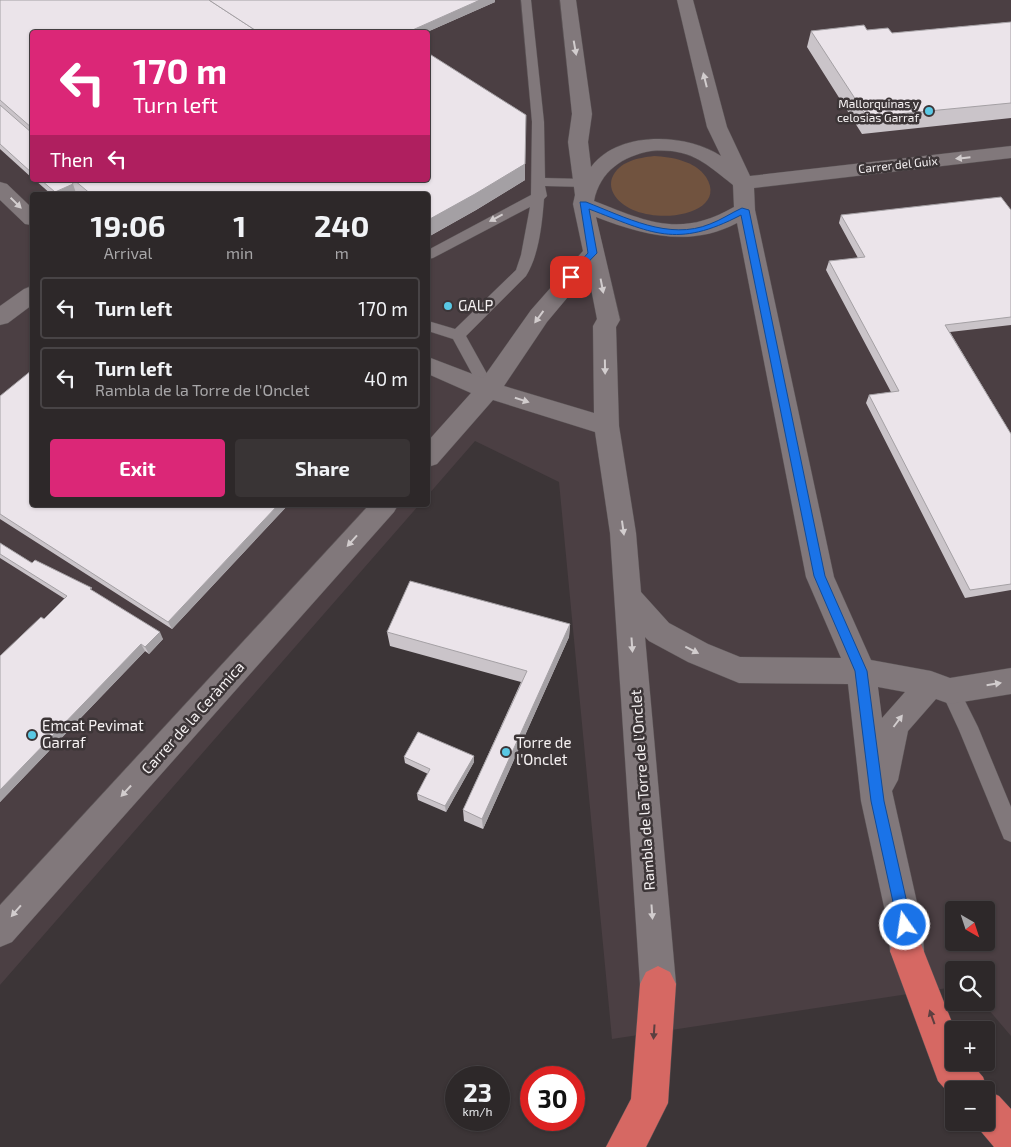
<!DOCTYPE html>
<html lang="en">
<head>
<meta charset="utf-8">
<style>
  :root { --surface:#2d2829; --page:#393435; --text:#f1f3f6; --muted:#a7a6a8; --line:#484446; --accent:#db2777 }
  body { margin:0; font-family:"Exo 2",sans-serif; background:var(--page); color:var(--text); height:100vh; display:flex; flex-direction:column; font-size:19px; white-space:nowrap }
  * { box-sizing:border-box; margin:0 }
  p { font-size:16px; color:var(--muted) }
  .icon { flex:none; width:28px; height:28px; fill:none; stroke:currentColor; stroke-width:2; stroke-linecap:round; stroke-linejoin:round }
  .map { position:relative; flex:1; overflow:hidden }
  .side { position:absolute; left:30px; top:192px; width:400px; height:315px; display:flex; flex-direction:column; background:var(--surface); border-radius:5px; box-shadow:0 1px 4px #0004,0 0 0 1px var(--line) }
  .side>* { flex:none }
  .hud { position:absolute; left:30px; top:30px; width:400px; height:152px; border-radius:5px; box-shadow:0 1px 4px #0004,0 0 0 1px var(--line); background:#db2777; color:#fff; overflow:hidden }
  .needle { width:32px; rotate:141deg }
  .controls { position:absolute; left:945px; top:901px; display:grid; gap:10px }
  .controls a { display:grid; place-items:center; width:50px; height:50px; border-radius:5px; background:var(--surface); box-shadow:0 1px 4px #0004,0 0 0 1px var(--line); font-size:25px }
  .speed { position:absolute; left:445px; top:1066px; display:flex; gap:10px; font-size:25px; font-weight:700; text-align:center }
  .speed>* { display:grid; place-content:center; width:65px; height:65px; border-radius:50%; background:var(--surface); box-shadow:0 1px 4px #0004,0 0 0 1px var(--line); line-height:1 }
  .speed small { font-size:12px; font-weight:400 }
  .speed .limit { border:8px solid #d22; background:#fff; color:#111 }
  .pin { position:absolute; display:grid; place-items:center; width:42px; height:42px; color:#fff; margin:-21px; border-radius:10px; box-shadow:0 2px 8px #0006 }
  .me { position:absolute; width:55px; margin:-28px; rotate:347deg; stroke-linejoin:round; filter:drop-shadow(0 0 4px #0008) }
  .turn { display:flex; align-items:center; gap:18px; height:105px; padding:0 20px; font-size:22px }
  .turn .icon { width:65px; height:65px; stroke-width:2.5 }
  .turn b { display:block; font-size:35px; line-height:42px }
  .then { display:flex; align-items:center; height:48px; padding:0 20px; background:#0003; gap:10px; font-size:19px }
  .eta { display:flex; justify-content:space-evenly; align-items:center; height:85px; text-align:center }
  .eta b { font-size:30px; font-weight:700; line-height:35px }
  .action { display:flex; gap:10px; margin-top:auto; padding:10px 20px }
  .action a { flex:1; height:58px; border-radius:5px; background:var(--accent); color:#fff; font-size:20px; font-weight:700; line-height:58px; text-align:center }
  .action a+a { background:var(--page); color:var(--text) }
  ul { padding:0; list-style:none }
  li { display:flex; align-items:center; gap:15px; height:62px; margin:0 10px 8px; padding:0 10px; border:2px solid var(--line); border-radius:5px }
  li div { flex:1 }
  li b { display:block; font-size:19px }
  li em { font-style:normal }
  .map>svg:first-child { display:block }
  .built { fill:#4b3f43; fill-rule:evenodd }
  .green { fill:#71533f }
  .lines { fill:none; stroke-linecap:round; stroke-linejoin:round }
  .service-casing { stroke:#5a5355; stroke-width:1 }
  .minor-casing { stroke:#5a5355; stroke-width:1 }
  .trunk-casing { stroke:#5a5355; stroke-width:1 }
  .service { fill:#81787b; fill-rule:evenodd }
  .minor { fill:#81787b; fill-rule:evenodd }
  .trunk { fill:#d66863; fill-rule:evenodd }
  .wall { fill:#cac4c9 }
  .shaded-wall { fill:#a4a0a4 }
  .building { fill:#ebe4ea; stroke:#a4a0a4 }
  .oneway { fill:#d2cdce }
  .oneway2 { fill:#5b3f40 }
  .route { fill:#1a73e8; stroke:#114b97 }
  .poi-dot { fill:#59c8e4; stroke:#3c3537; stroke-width:2 }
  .labels { text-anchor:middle; stroke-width:5; stroke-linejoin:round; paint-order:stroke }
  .far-poi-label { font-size:12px; fill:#f5f1f2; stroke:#3c3537; text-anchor:end }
  .far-street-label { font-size:12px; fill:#f5f1f2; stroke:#3c3537 }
  .poi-label { font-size:15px; fill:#f5f1f2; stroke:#3c3537; text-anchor:start }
  .street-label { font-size:15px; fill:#f5f1f2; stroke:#3c3537 }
</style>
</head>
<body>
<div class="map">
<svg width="1011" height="1147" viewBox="0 0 1011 1147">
  <rect width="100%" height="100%" fill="#3c3537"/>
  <path class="built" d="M0,0H1011V1036L983,1003L986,1002V970H954V987L612,1039L559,482L475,441L428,495V195H32V505H419L0,985ZM32,32H428V180H32ZM954,910H986V942H954Z"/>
  <path class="green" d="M654,156C672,157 695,161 706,177C732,218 638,230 615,196C611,190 610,184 612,178C619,161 638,158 654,156Z"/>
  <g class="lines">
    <g class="service-casing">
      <g id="service">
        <path d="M521,0H531L544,122L545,178L584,179L590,183L584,187L545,186L547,196L544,199C542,224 539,255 526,276L466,336L496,390L493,394H483L453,339L428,331V321L455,329L516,270L521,255L530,207L433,258L428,259V250L531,195L532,122Z"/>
        <path d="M950,683L957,685L978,727L1011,807V842L1004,839L959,730L941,691L943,685Z"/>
      </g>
    </g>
    <g class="minor-casing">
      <g id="minor">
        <path d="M560,0H576L592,114L588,142L591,167C618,130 687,133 721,156L707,127L677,0H693L727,127L750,176L1011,146V158L754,188L755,210L834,577L871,660L931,671L950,678L1011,668V694L950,704L936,699L908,731L898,780L892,791L922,925L924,951L919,963L907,968L895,963L890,951L888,925L861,801L848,684L739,683L688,662L649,641L645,637L676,984L670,996L658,1002L646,996L640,984L610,533L595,432L493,400L437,464L428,467V441L471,393L428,374V357L483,378L531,310L583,251L573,204L575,195L568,142L572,114ZM651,151C690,148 704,162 733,185L734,207C680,238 648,222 594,201C600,171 623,156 651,151ZM596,217C643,235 690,248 737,223L806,577L841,658L740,657L708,644L669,623L641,592L636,533L619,426L616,327L620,320ZM588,273L597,319L593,326L594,413L504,386L547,322ZM878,687L905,692L882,718Z"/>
        <path d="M0,182L7,184L32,208V225L25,224L0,200Z"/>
        <path d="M32,286V305L8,323L0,325V306L24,289Z"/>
        <path d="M369,505H398L394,512L12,942L0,947V905Z"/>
      </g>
    </g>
    <g class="trunk-casing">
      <g id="trunk">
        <path d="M907,934L919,939L955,1030L954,1062H970L983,1077L988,1091L999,1096L1011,1109V1147H994L973,1122H986V1090H954V1099L938,1081L890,951L895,939Z"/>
        <path d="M658,966L670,972L676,984L668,1103L646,1147H606L631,1099L640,984L646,972Z"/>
      </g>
    </g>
    <use href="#service" class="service"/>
    <use href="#minor" class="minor"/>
    <use href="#trunk" class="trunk"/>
  </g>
  <g class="wall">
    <path d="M0,0L495,2L427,32H32V178L0,149Z"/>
    <path d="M1011,22V118L862,134L807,47L811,31L867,30L892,33Z"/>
    <path d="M35,180H525L476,210L428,237V195H79L76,193L71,195H52Z"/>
    <path d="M1011,210V325L950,332L1011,434V590L965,598L866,403L869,395L891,392L826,270L829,261L858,258L839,223L841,215Z"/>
    <path d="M0,396L32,505H288L172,629L0,519Z"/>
    <path d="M0,543L32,563L95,592L163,639L149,654L145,651L0,802V656L44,619L65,599L0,558Z"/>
    <path d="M570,624L569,637L483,829L464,821L463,810L521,682L390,646L387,632Z"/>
    <path d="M474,756V762L446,812L418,800L417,794L428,774L405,763L404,757Z"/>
  </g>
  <g class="shaded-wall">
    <path d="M480,0H495V2L427,32H408Z"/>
    <path d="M525,164V180L476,210L428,237V220Z"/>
    <path d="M73,184L76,193L71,195H56L55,192Z"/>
    <path d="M278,505H288L172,629L168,622Z"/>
    <path d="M570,624L569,637L483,829L482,819Z"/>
    <path d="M160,632L163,639L149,654L145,647Z"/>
    <path d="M141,644L145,651L0,802V790Z"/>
    <path d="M474,756V762L446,812L445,806Z"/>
  </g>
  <g class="building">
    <path d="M0,0H209L258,32H32V128L0,100Z"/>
    <path d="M209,0H480L408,32H395L393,31L390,32H258Z"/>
    <path d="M1011,22V103L867,117L811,31L864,25L867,30L888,28L892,33Z"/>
    <path d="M428,53L526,115L525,164L475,194L428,220V195H180L177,193L172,195H92L74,180H428Z"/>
    <path d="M0,105L32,133V173L0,144Z"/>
    <path d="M41,180H71L73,184L55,192Z"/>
    <path d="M1001,197L1011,210V317L945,325L1011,434V584L970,590L869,395L899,391L829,261L865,257L841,215Z"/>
    <path d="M32,370V505H278L168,622L0,514V396Z"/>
    <path d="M0,543L32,563L35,560L92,588L90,589L160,632L145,647L141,644L0,790V656L41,617L44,619L67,596L0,554Z"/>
    <path d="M410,581L570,624L482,819L463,810L527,671L387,632Z"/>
    <path d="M418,732L474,756L445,806L417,794L430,769L404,757Z"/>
  </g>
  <defs><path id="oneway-solid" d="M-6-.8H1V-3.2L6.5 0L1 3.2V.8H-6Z" transform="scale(1.25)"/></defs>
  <g class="oneway">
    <use href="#oneway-solid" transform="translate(575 48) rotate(80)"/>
    <use href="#oneway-solid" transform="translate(705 80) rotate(-104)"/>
    <use href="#oneway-solid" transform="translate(963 158) rotate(174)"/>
    <use href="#oneway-solid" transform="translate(16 203) rotate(44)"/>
    <use href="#oneway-solid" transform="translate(496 218) rotate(152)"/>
    <use href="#oneway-solid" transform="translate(602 286) rotate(79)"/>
    <use href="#oneway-solid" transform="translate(539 317) rotate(126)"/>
    <use href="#oneway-solid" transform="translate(605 367) rotate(89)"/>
    <use href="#oneway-solid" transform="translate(522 400) rotate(18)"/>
    <use href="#oneway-solid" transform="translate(623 528) rotate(82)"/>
    <use href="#oneway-solid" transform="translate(352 541) rotate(132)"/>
    <use href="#oneway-solid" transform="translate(632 645) rotate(86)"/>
    <use href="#oneway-solid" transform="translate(692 650) rotate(27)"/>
    <use href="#oneway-solid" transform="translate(994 684) rotate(-9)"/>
    <use href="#oneway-solid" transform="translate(898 721) rotate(-53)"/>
    <use href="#oneway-solid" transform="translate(126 791) rotate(133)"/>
    <use href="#oneway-solid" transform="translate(16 911) rotate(131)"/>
    <use href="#oneway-solid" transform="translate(652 912) rotate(86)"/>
  </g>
  <g class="oneway2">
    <use href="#oneway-solid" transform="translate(932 1017) rotate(-110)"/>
    <use href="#oneway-solid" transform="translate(654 1032) rotate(94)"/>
  </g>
  <path class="route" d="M580,202H586C625,217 669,241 710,224C721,220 731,213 742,208L749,210L825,576L867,671L884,801L912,925L910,930L905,932L900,930L898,925L871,801L855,671L814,576L741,215C676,249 652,233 589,209L597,253L571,280L566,277L588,253Z"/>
  <g class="poi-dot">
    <circle cx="929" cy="111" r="5"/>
    <circle cx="448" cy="306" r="5"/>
    <circle cx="32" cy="735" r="5"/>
    <circle cx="506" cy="752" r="5"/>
  </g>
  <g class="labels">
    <g class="far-poi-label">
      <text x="919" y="108">Mallorquinas y<tspan x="919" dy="14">celosias Garraf</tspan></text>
    </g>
    <g class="far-street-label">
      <text transform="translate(898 165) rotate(-6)" y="4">Carrer del Guix</text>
    </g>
    <g class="poi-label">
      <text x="458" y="311">GALP</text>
      <text x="42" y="731">Emcat Pevimat<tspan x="42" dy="17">Garraf</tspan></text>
      <text x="516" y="748">Torre de<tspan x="516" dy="17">l'Onclet</tspan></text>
    </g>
    <g class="street-label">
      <text transform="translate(193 718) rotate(-48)" y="5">Carrer de la Ceràmica</text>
      <text transform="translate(643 790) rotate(-94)" y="5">Rambla de la Torre de l'Onclet</text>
    </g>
  </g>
</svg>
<div class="controls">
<a><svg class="needle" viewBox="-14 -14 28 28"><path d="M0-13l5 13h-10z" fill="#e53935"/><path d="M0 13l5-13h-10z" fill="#a7a6a8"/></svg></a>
<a><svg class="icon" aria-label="search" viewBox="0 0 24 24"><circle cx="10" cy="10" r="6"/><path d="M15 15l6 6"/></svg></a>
<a>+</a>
<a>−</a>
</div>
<div class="speed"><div>23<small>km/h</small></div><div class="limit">30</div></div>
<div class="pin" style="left:571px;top:277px;background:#d93025"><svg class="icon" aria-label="arrive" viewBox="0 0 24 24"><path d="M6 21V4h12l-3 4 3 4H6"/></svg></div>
<svg class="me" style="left:905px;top:925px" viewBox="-20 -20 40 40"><circle r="17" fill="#1a73e8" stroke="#fff" stroke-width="3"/><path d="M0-11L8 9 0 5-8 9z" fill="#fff"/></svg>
<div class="hud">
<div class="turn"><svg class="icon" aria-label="left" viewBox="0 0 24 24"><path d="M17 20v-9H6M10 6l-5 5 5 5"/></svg><div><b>170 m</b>Turn left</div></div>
<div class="then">Then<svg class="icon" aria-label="left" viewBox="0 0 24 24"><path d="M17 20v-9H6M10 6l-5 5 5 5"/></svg></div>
</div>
<section class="side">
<div class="eta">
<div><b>19:06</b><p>Arrival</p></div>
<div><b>1</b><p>min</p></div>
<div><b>240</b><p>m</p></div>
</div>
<ul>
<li><svg class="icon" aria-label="left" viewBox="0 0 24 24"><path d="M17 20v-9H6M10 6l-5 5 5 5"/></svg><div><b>Turn left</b></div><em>170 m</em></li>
<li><svg class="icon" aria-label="left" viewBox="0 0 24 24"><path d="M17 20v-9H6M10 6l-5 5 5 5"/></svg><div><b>Turn left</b><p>Rambla de la Torre de l'Onclet</p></div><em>40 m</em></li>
</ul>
<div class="action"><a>Exit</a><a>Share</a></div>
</section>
</div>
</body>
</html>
